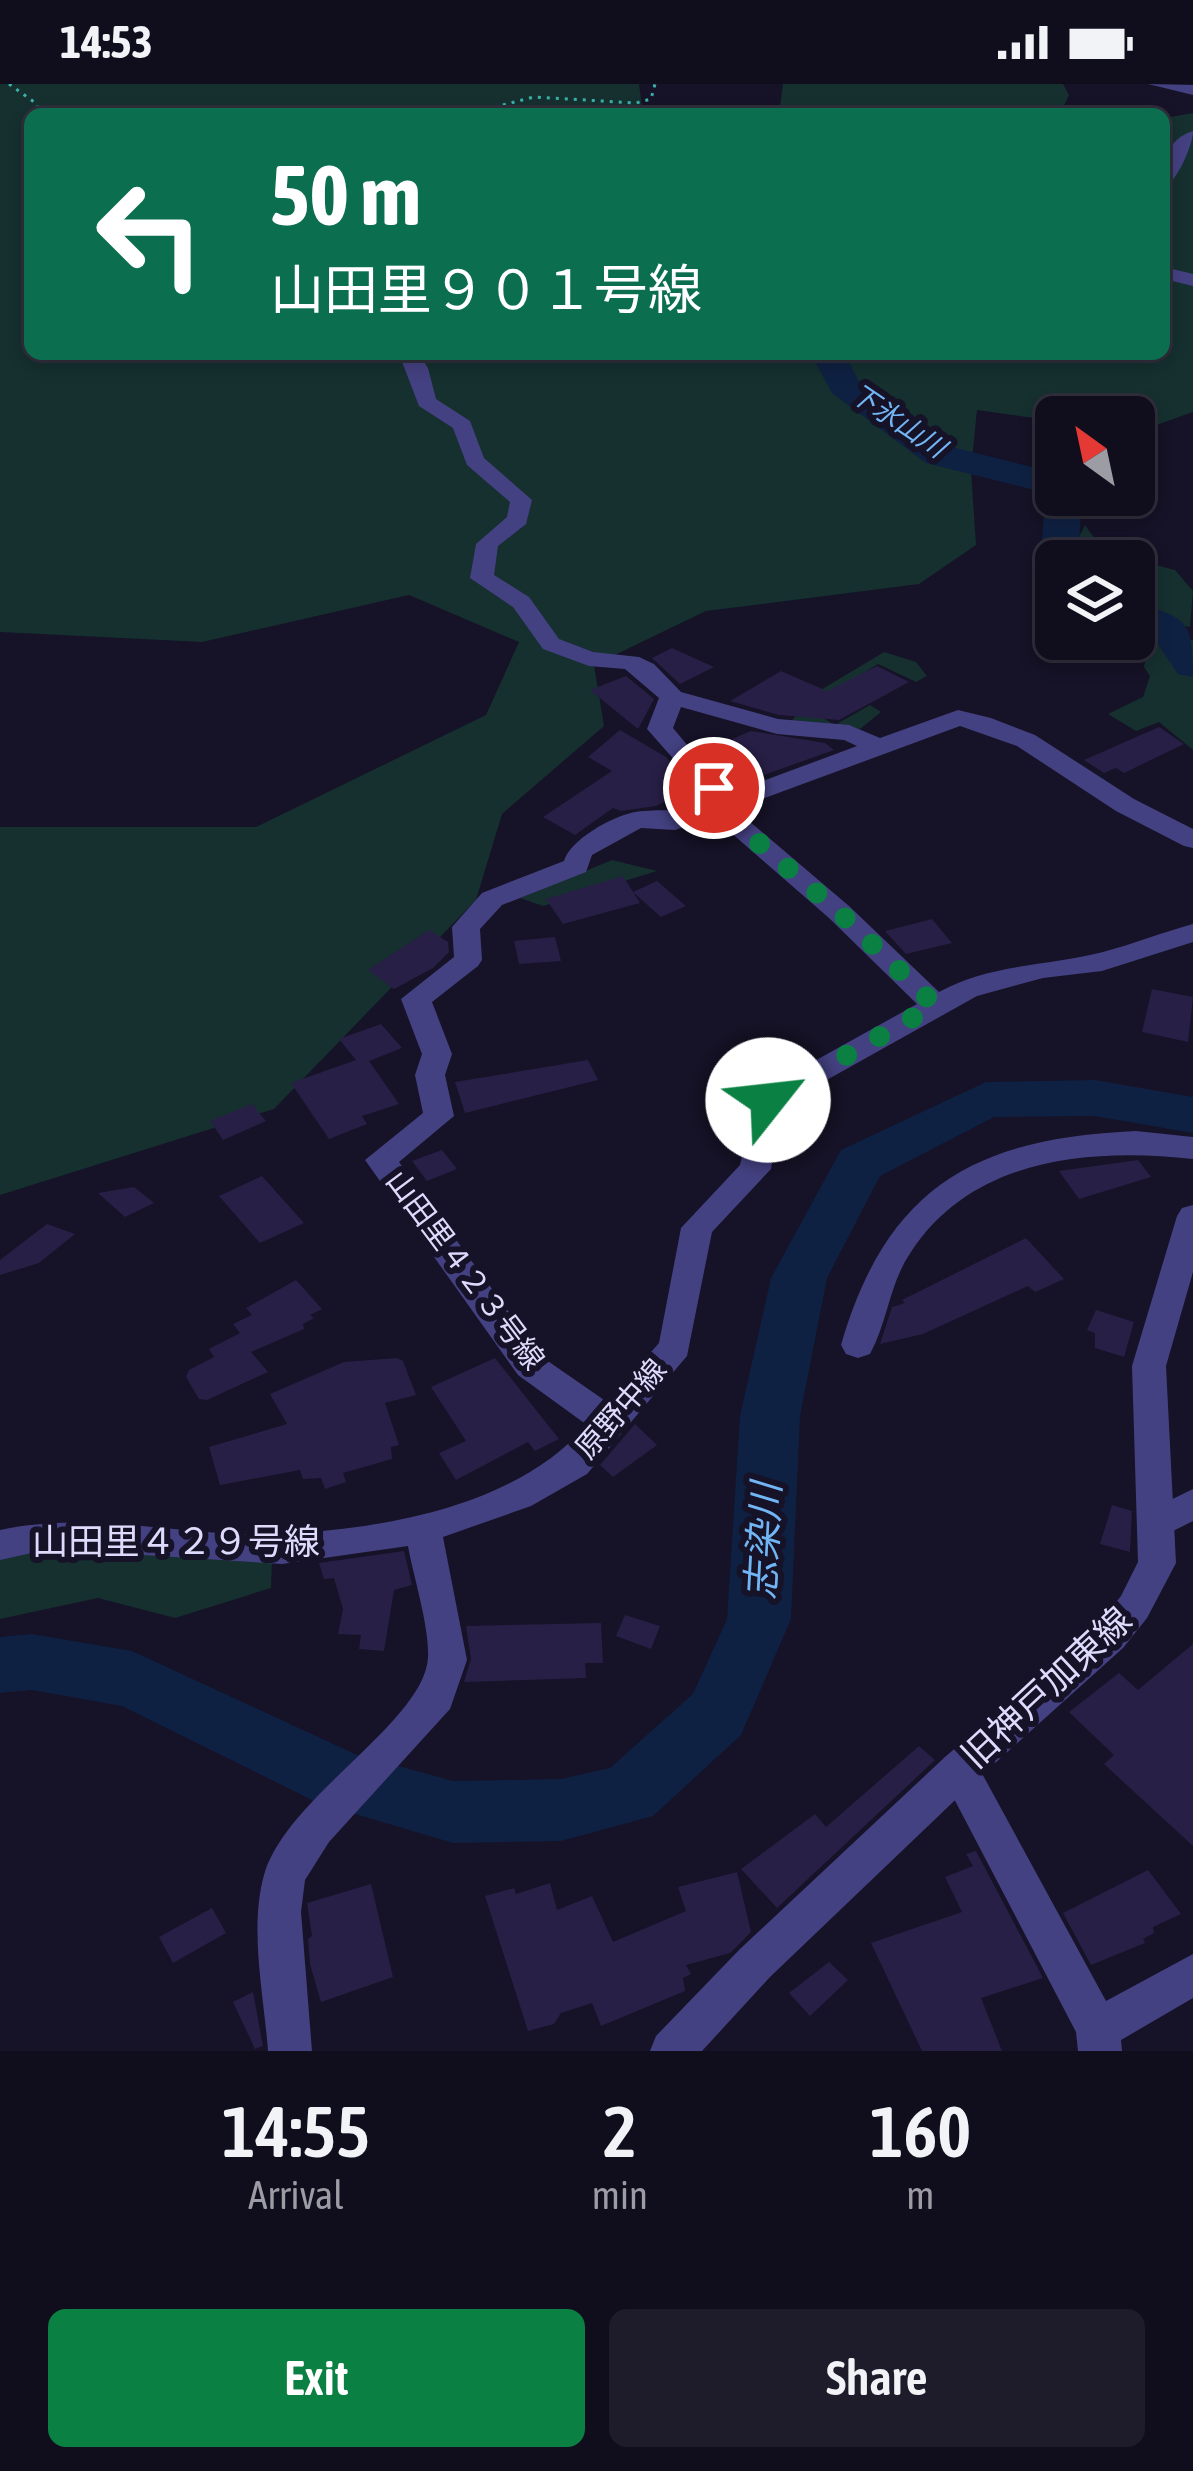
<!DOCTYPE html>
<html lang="en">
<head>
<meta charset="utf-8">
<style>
  :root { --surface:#100e1d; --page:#1e1c2a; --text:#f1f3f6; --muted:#9c9ca4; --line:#302e3b; --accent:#0b8043 }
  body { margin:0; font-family:"Asap Condensed","Noto Sans JP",sans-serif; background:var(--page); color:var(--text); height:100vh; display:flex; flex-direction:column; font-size:45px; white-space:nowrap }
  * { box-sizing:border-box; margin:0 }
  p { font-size:39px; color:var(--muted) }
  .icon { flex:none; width:66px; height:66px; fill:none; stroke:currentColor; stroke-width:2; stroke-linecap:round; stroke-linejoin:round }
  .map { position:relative; height:1967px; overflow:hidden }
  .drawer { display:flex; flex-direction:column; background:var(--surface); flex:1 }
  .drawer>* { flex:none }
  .hud { position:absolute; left:24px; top:24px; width:1146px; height:252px; border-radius:18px; box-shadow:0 6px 18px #0003,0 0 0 3px var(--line); background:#0b6e4f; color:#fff; overflow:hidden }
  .needle { width:78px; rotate:327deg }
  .fabs { position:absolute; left:1035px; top:312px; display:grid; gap:24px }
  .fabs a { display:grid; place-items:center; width:120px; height:120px; border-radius:18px; background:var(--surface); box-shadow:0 6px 18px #0003,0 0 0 3px var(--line); font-size:60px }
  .pin { position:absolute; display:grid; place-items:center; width:102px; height:102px; color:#fff; margin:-51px; border:6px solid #fff; border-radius:50%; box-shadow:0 3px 12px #0007 }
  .me { position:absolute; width:132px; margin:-66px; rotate:61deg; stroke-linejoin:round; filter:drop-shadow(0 0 9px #0008) }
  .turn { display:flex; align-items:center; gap:42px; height:252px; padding:0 48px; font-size:54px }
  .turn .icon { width:156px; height:156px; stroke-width:2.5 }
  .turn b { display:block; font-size:84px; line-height:102px }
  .eta { display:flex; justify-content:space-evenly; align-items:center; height:204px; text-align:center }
  .eta b { font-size:72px; font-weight:600; line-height:84px }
  .primary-button { display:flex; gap:24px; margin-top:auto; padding:24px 48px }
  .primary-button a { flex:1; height:138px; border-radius:18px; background:var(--accent); color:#fff; font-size:48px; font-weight:600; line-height:138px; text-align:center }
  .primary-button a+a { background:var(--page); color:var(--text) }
  .status { display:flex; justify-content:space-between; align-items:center; height:84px; padding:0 60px; background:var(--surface); direction:ltr }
  .status svg { height:33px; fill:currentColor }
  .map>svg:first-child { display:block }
  .green { fill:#15302f }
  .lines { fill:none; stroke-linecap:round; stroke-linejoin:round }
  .river { fill:#0f2142; fill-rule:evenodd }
  .building { fill:#281f46 }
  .path { stroke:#3ab0aa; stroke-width:3; stroke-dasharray:3 6; stroke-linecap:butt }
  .minor { fill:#444182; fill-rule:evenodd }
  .tertiary { fill:#444182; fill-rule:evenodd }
  .route { stroke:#0b8043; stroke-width:21; stroke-dasharray:0 37.8 }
  .labels { text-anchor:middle; stroke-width:12; stroke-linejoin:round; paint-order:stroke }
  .far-water-label { font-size:27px; font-style:italic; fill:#71b5f4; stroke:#161227 }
  .street-label { font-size:30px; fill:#dedafc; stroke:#161227 }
  .near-street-label { font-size:36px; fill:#dedafc; stroke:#161227 }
  .near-water-label { font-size:39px; font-style:italic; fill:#71b5f4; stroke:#161227 }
</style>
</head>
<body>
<div class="status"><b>14:53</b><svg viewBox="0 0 49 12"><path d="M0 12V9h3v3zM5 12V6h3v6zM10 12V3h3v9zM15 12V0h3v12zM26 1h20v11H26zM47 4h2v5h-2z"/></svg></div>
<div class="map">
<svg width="1193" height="1967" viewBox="0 0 1193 1967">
  <rect width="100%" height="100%" fill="#161227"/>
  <g class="green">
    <path d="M0,0H639L642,22L657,30H30V270H1164V34L1193,29V328L1134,349V333H1056V337L977,326L971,386L976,461L919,500L706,527L594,581L604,642L502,730L476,816L274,1025L0,1111V743H256L486,631L519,558L409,511L202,558L0,548Z"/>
    <path d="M783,0H1063L1069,11L1062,26L1073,30H779Z"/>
    <path d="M1085,441L1104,468L1175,486L1193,507L1190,543L1134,534V477H1067Z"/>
    <path d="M1169,554L1193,556V666L1159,638L1136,647L1108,630L1143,613L1150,592L1144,583L1147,568Z"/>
    <path d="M884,568L916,578L927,592L916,598L878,580L806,624L835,641L870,621L881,628L860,645L791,638L809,613Z"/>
    <path d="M612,776L657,787L543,822L520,814Z"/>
    <path d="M51,1458L272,1474L271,1504L175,1534L98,1514L0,1535V1464Z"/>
  </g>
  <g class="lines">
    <g class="river">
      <path d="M811,270H845L858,296L952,363L1056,389V411H1082L1078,477H1056V488L1045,485L1040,477L1046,409L926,379L832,309Z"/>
      <path d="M1134,519C1189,533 1193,538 1193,593L1178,590L1153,553L1134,545Z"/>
      <path d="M1095,996L1193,1013V1049L1095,1032L994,1033L880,1092L827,1194L800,1332L791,1535L741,1651L653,1732L561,1757L453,1759L318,1719L122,1622L32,1606L0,1609V1553L32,1550L132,1567L355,1670L453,1697L561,1695L610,1684L693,1610L727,1535L740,1332L771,1194L841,1066L986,998Z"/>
    </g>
  </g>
  <g class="building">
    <path d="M672,564L714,583L680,600L652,574Z"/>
    <path d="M877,582L909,598L839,636L779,631L730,617L781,587L827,607Z"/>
    <path d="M626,592L654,615L638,645L590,606Z"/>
    <path d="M1159,643L1184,660L1124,689L1116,684L1104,689L1084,676Z"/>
    <path d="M620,646L666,673L693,704L656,722L621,727L613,724L575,751L543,733L612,687L588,673Z"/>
    <path d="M751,647L825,659L834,666L764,691L740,670L746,668L732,655Z"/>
    <path d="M623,792L640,819L563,840L546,815Z"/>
    <path d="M657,797L686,822L661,833L633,808Z"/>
    <path d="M932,835L952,859L906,870L885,847Z"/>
    <path d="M429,846L448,858L449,868L433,884L394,905L368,886Z"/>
    <path d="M555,853L561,877L519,880L514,857Z"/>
    <path d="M1152,905L1193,913L1188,958L1142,948Z"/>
    <path d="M381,940L402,964L369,977L399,1020L362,1032L367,1040L329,1055L291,999L356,976L339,955Z"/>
    <path d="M588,976L598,996L465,1029L455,998Z"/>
    <path d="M252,1020L266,1037L223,1056L210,1037Z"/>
    <path d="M442,1066L457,1085L427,1097L412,1077Z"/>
    <path d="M1138,1076L1151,1093L1079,1115L1059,1087Z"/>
    <path d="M262,1092L304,1139L260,1159L219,1112Z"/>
    <path d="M134,1103L154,1119L125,1133L98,1109Z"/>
    <path d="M47,1140L75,1150L39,1179L0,1191V1176Z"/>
    <path d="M1026,1154L1064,1195L1035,1208L1028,1202L923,1250L880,1260L892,1223L905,1219L902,1216Z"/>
    <path d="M296,1196L322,1225L310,1231L314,1234L303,1240L304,1245L251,1268L268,1288L207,1316L199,1315L186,1293L189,1286L214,1273L209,1265L240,1249L233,1240L252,1231L246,1224Z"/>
    <path d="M1096,1226L1134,1238L1124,1273L1095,1264V1249L1087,1246Z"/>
    <path d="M397,1274L403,1277L416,1311L385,1319L399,1361L391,1363L392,1375L343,1389L346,1398L325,1405L321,1394L303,1395L300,1386L220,1401L209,1363L287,1340L270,1310L344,1278Z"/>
    <path d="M495,1274L559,1355L535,1367L528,1358L456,1396L439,1369L466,1357L431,1303Z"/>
    <path d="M635,1340L657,1361L613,1393L600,1381Z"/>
    <path d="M1112,1421L1132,1427L1130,1468L1100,1460Z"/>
    <path d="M404,1467L412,1501L394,1506L384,1567L359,1565L361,1551L338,1550L343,1525L334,1494L324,1495L319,1479Z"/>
    <path d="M625,1531L660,1542L651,1565L616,1552Z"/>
    <path d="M601,1539L603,1579H585L586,1594L464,1598L471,1575L466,1542Z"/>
    <path d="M1193,1560V1762L1104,1680L1114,1671L1069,1628L1119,1589L1138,1606Z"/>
    <path d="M919,1662L935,1676L777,1824L741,1785L815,1730L826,1743Z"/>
    <path d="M976,1767L1043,1894L981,1914L1002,1967H922L871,1859L962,1828L945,1793L973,1782L966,1770Z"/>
    <path d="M1148,1786L1181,1830L1153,1843L1154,1849L1143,1855L1145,1859L1091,1881L1063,1829Z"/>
    <path d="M737,1788L751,1848L730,1869L686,1881L691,1890L683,1894L685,1907L601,1942L592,1919L561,1929L554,1940L528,1947L485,1812L514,1804L516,1810L550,1799L557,1826L592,1812L613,1858L686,1827L678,1803Z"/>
    <path d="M371,1800L393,1893L321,1918L310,1880L308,1855L312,1852L307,1819Z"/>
    <path d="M212,1824L226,1849L173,1879L159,1853Z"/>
    <path d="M829,1878L848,1896L810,1932L789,1909Z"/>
    <path d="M253,1908L263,1962L255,1965L233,1918Z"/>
  </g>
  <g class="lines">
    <g class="path">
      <path d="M9,0L37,20L39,30"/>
      <path d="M468,30L534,13L636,19L651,15L655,0"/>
    </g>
    <g class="minor">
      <path d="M1148,0L1193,1V11Z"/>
      <path d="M1193,47C1193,61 1177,97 1164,104C1164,78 1165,56 1193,47Z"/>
      <path d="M1164,183L1193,190V202L1164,195Z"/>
      <path d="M399,270H419L428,284L436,315L470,337L484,374L532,416L526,440L498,462L494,491L529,513L559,555L593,568L639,573L654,580L681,608L778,635L849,641L880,654L958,626L991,634L1035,651L1134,715L1193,745V764L1184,762L1116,727L1017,662L960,642L735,725L849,822L939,908C990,880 1048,882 1103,868C1133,860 1163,848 1193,840V858L1102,887L1043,894L977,912L782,1021L771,1085L712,1148L687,1272L587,1390L531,1422L443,1453L467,1576L450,1625L329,1758L305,1796L301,1828L312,1967H268C264,1912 249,1845 264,1791C285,1716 414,1644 427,1581C433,1553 413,1492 408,1462L282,1480L50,1465L0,1476V1446C98,1425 187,1455 284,1450C387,1444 516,1422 587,1341L518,1291L365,1076L423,1029L415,991L422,970L401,915L454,873L452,843L482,809L564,777C570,756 612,732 635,728C663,724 672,730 703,719L701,706L647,645L659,614L625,585L589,582L543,565L513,523L470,494L476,460L507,433L510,418L467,381L453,344L419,322ZM681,623L777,650L844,656L857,662L728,710L673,644ZM713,733L829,834L917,920L757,1009L740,1081L681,1144L659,1259L607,1318L542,1273L399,1078L454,1032L445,991L452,970L432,918L478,882L482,876L480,845L502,821L586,788L592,771L641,744L675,746Z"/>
      <path d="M1136,1047L1193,1053V1075C1091,1064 973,1073 911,1168C889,1200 888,1237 870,1270L858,1274L846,1270L841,1261C887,1102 976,1054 1136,1047Z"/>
      <path d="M1193,1405V1437L1155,1456L1142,1452L1137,1441L1142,1430Z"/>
      <path d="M959,1668L973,1673L1106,1917L1193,1870V1914L1121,1956L1122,1967H1078L1076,1948L939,1686L945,1673Z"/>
    </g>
    <path class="tertiary" d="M1193,1121V1188L1166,1282L1176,1479L1147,1534L1123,1564L973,1699L770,1893L702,1967H650L656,1952L740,1865L945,1673L1097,1542L1121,1512L1138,1478L1132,1282L1177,1132L1182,1124Z"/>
  </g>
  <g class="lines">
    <path class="route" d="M714,704L716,722L839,828L935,921L768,1016"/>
  </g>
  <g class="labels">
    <g class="far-water-label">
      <text transform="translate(898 337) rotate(34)" y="9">下氷山川</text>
    </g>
    <g class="street-label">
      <text transform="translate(465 1186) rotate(53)" y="10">山田里４２３号線</text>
      <text transform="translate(621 1325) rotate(-49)" y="10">原野中線</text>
    </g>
    <g class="near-street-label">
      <text x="176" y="1470">山田里４２９号線</text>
      <text transform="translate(1046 1603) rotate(-43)" y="13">旧神戸加東線</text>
    </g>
    <g class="near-water-label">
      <text transform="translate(763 1457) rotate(-87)" y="14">志染川</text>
    </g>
  </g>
</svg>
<div class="fabs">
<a><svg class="needle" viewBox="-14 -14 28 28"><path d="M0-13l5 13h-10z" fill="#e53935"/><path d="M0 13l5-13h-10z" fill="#9c9ca4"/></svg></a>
<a><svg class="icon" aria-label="layers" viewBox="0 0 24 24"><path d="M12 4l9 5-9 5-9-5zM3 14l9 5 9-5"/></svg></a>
</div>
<div class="pin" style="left:714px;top:704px;background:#d93025"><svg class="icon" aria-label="arrive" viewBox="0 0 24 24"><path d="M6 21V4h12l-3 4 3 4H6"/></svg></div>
<svg class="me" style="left:768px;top:1016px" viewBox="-20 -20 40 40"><circle r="19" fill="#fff"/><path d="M0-13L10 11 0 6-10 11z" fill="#0b8043"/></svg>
<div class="hud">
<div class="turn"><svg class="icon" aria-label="left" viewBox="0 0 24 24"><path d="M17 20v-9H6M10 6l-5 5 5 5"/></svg><div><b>50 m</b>山田里９０１号線</div></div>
</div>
</div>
<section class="drawer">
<div class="eta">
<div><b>14:55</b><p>Arrival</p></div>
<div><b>2</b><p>min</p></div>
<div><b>160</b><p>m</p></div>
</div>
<div class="primary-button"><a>Exit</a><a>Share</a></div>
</section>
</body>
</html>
